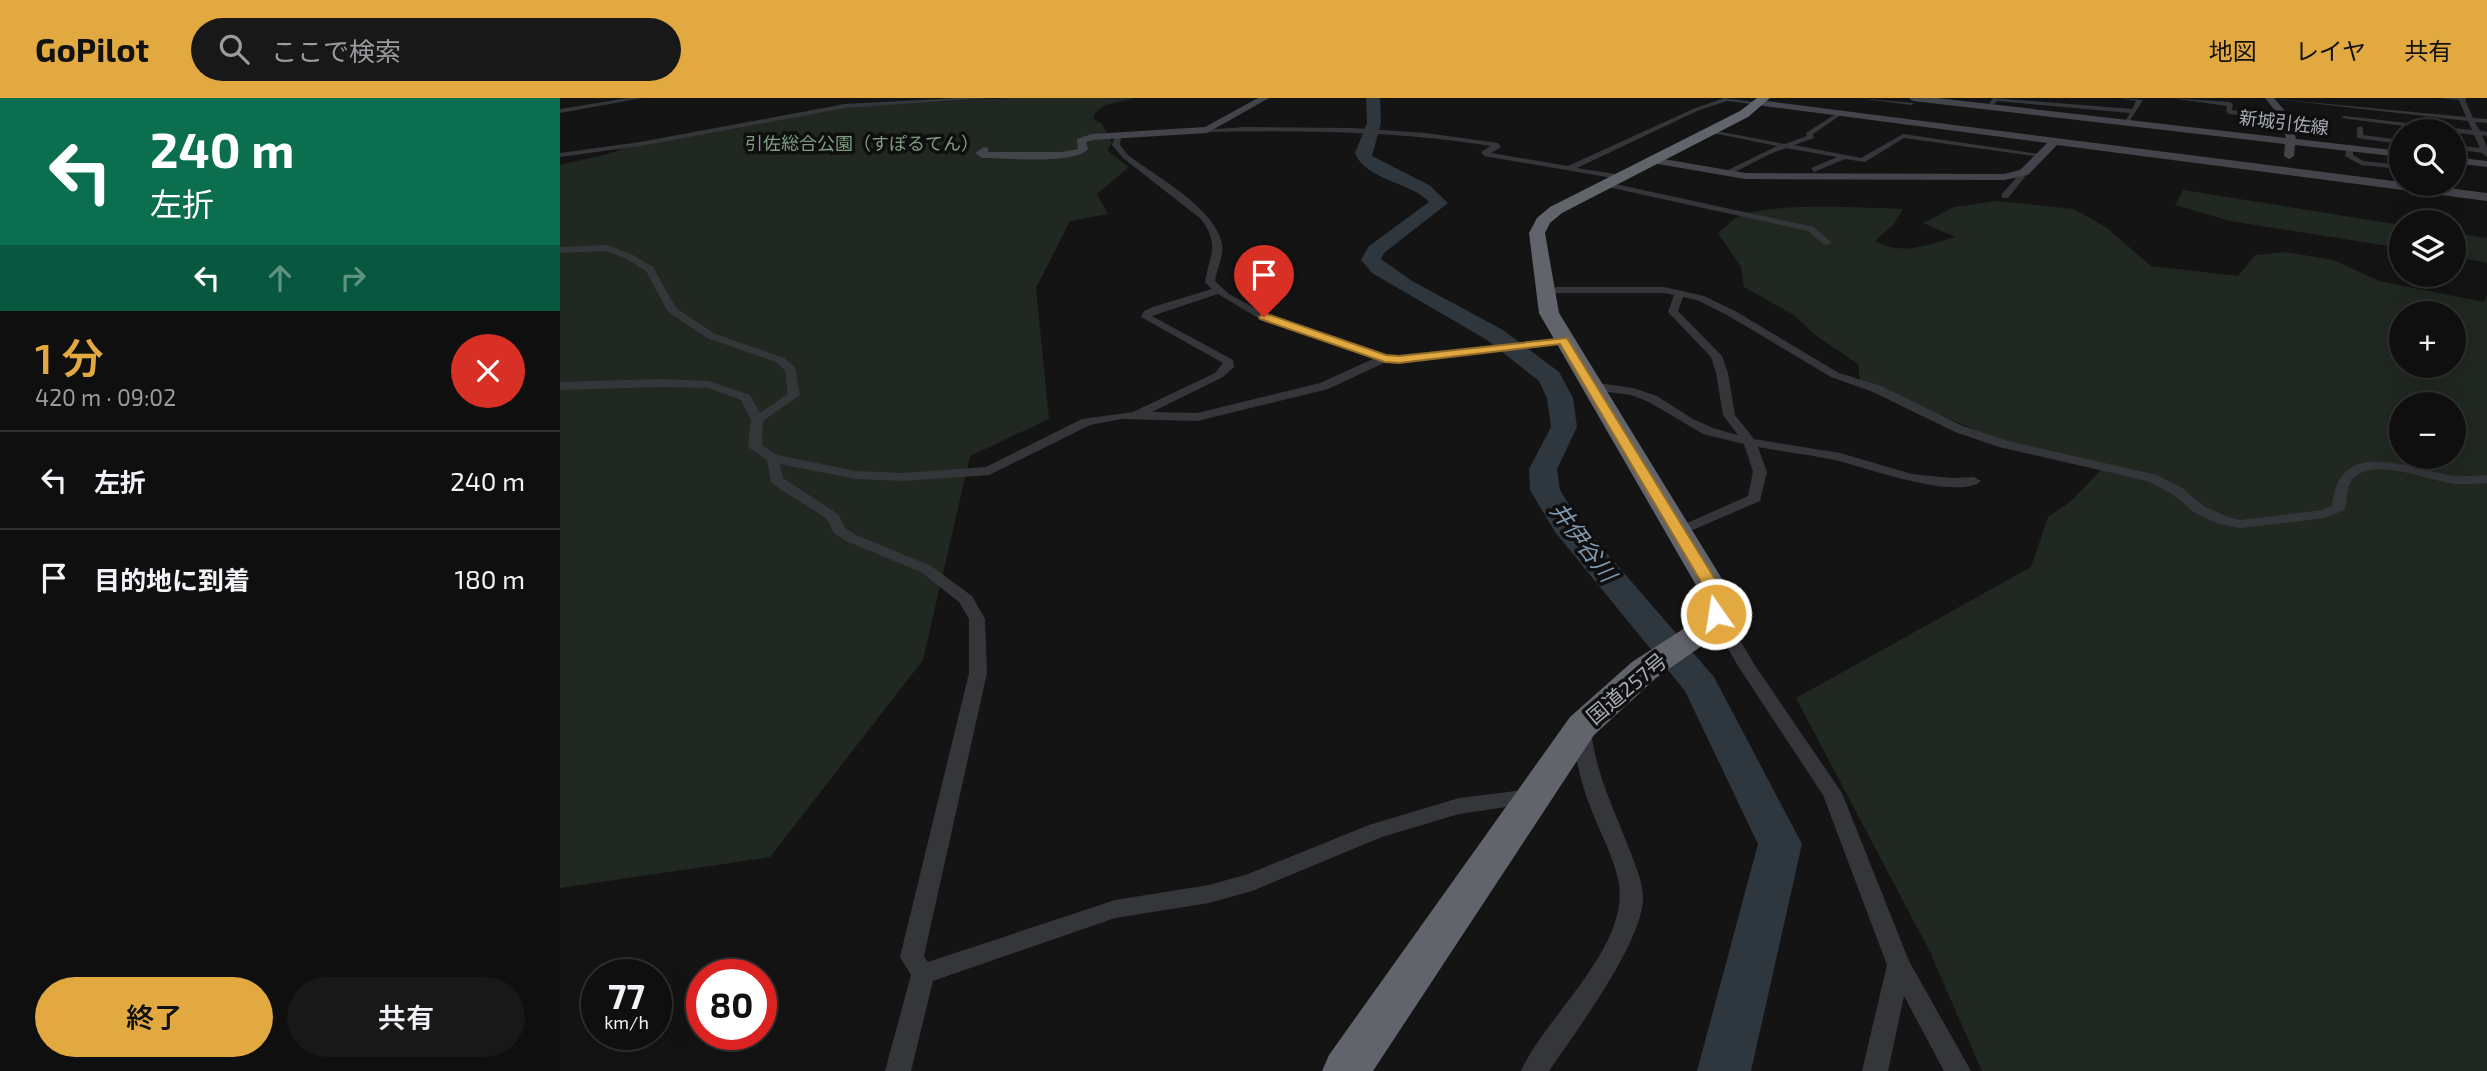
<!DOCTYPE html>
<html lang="ja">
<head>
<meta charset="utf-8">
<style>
  :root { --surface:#0f0f10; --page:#181819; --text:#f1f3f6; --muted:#9b9c9f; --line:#2f2f30; --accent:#e2a940 }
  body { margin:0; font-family:"Exo 2","Noto Sans JP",sans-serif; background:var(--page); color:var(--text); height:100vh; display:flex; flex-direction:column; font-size:26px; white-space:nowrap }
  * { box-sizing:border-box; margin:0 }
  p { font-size:23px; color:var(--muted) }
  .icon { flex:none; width:38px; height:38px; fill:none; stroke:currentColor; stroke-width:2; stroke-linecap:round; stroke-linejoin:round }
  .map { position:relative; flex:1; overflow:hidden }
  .panel { display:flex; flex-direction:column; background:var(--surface); width:560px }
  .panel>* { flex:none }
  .guide { background:#0b6e4f; color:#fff; overflow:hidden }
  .tools { position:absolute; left:1829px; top:21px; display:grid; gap:14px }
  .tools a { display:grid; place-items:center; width:77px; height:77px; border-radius:50%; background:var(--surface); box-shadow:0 7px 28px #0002,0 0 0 2px var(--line); font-size:35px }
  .speed { position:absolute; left:21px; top:861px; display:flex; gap:14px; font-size:35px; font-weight:700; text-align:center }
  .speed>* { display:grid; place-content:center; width:91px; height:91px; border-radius:50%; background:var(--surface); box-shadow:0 7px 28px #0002,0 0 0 2px var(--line); line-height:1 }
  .speed small { font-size:18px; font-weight:400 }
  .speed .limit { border:10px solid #d22; background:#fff; color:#111 }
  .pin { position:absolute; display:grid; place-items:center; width:60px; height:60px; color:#fff; margin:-72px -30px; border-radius:50% 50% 50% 0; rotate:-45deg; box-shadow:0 0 7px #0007 }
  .pin .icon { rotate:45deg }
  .me { position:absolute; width:77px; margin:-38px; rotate:347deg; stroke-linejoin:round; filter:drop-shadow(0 0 5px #0008) }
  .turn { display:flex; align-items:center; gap:24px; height:147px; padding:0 35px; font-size:32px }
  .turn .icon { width:91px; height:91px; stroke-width:2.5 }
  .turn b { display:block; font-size:49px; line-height:60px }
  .lanes { display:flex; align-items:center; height:66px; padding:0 35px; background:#0003; justify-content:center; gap:35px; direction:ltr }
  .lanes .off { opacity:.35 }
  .round { display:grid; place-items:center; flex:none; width:74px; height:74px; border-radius:37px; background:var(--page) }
  .head { display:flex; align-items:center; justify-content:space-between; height:119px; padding:0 35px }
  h1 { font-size:42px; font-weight:600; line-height:52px; color:var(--accent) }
  .primary-button { display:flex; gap:14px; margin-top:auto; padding:14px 35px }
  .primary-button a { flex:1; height:80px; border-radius:42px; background:var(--accent); color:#111; font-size:28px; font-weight:600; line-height:80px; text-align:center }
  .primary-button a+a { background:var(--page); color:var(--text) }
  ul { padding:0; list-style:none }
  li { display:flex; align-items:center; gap:21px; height:98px; padding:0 35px; border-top:2px solid var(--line) }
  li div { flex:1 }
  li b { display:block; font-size:26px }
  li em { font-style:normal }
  header { display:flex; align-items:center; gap:42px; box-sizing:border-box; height:98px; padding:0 35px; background:var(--accent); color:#111 }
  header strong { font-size:33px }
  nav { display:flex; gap:38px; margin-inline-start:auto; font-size:24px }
  .search { width:490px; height:63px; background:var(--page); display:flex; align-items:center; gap:18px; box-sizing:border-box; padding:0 24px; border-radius:38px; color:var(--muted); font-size:26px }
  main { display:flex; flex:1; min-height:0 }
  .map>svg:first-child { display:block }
  .green { fill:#202821; fill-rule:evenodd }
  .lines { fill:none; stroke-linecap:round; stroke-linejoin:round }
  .river { fill:#2e373d; fill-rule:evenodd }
  .street { fill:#35363a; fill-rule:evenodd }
  .secondary { fill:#43454a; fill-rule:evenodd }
  .highway { fill:#62646b; fill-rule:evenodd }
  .route { fill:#e2a940; stroke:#936e2a; stroke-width:2 }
  .labels { text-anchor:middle; stroke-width:7; stroke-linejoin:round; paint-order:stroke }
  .far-street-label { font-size:18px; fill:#a7abb5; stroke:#0f0f10 }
  .far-park-label { font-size:18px; fill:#7f9e81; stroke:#0f0f10 }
  .street-label { font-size:21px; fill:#a7abb5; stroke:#0f0f10 }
  .water-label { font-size:23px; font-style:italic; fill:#8099ad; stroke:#0f0f10 }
</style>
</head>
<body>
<header>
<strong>GoPilot</strong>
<div class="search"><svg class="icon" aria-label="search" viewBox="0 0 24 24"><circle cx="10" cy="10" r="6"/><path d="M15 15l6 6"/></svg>ここで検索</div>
<nav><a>地図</a><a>レイヤ</a><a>共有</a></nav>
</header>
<main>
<section class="panel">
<div class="guide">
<div class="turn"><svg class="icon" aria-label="left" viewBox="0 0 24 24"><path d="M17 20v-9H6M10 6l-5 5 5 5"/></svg><div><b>240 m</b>左折</div></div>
<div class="lanes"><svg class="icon" aria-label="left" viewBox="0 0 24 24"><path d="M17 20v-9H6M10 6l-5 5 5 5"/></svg><svg class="icon off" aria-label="ahead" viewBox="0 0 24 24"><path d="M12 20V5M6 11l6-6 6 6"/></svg><svg class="icon off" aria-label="right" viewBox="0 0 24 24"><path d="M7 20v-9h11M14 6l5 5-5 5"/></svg></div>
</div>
<div class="head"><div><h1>1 分</h1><p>420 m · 09:02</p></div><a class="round" style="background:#d93025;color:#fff"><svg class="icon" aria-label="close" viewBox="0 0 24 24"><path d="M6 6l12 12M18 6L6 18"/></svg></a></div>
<ul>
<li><svg class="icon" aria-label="left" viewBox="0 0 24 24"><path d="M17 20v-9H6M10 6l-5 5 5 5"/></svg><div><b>左折</b></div><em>240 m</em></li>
<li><svg class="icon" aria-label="arrive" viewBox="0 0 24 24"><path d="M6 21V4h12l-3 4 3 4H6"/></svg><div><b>目的地に到着</b></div><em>180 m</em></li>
</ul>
<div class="primary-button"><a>終了</a><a>共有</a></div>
</section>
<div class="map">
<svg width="1927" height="973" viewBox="0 0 1927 973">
  <rect width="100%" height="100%" fill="#141415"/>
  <g class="green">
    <path d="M446,0H574C561,5 537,4 533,21L542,26L552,45L547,52L569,69L537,96L548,116L510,123L476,190L489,321L410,358L363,562L210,759L0,790V67C16,62 54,57 65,49L287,9Z"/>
    <path d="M1623,92L1841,127V150L1670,123L1615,107Z"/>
    <path d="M1437,103L1514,111L1547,130L1591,168L1678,178L1695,157L1725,154L1774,162L1819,183L1924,204L1927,197V973H1422L1369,852L1236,600L1471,469L1488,419L1511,403L1542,371L1444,344L1300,283L1298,266L1255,237L1234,217L1184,189L1181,169L1158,135C1165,130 1172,121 1180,118C1210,104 1306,110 1343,111L1334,126L1315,143C1342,158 1367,147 1395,139L1363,125L1394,109ZM1841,215H1894V268H1841ZM1841,306H1894V359H1841Z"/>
    <path d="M1894,135L1927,140V165L1894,159Z"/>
  </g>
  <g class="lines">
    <path class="river" d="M806,0H820L821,25L812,58L869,87L888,105L824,155L821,161L852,183L943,232L999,274L1013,300L1017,329L997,371L1000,392L1018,422L1154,579L1242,746L1191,973H1137L1198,746L1125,593L995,434L970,392L969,371L991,329L987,300L979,283L927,242L812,175L801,162L809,148L869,104C850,83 806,83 795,55L807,25Z"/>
    <g class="street">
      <path d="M68,0H82L0,15V11Z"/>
      <path d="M395,0H431L285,10L80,48L0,59V55L80,44L285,6Z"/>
      <path d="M1164,0L1202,5L1199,7L1167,3L1137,13L1017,70L1061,77L1058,81L924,58L921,54L931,48C837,33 742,32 647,34L644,32L684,29L793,30L866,35L938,45L941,49L931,55L1008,68L1133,11Z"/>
      <path d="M1298,0L1354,5L1351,7Z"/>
      <path d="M1433,0L1572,11L1576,3L1560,0L1583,2L1569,24L1566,22L1570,15L1437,3L1430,10H1426Z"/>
      <path d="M1611,0L1670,4L1673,6L1672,12L1730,20L1727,22L1669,16L1666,14L1667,8Z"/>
      <path d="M1706,0L1906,19L1899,2L1880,0H1907L1905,2L1913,20L1927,21V25L1915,24L1920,33L1927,34V38L1922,37L1927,49V59L1922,55L1894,51V47L1920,50L1914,37L1781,20L1784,18L1912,32L1908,23Z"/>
      <path d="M1282,12L1284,15L1253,36L1254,40L1234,47L1301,60L1343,36L1486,57L1482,59L1344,40L1305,64L1285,61L1254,74L1251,70L1277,59L1226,50L1210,56L1167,78L1164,74L1217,48L1148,34L1151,32L1225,46L1247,38L1246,35Z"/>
      <path d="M1800,28L1803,30V37L1841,42V46L1797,40V30Z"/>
      <path d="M556,36L561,37L560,47L568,57C596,79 655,109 662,146C664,158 657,171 655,183L669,196L711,219L826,257L839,259L1003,239L1008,242L1003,245L839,265L826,264L768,291L637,323L562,321L530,327L429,377L343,383L296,381L220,366L223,380L278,416L285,430L296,437L371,468L412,498L425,521L427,575L364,858L368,864L555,802L649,787L688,776L809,727L899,700L972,691L979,693L982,698L979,703L972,705L899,716L822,739L692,793L649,805L555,820L373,883L351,973H325L351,877L340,859L409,575V521L399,504L361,474L286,443L274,435L267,421L211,385L207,362L188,349L191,322L181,302L148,290L101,289L0,292V284L101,281L149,283L190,297L200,315L228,296L225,272L216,264L147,240L108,214L86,173L67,161L46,153L0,155V149L47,147L73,157L93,169L116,210L155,236L224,260L235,269L240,297L203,323L202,347L217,357L296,373L343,375L426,369L522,321L573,314L655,275L663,265L581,219L584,213L593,209L652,191L645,184C650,156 660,147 641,121L563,60L552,47ZM658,196L703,223L815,260L760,285L637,315L592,314L663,279L674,269L673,262L592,218Z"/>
      <path d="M1787,48H1793V57L1803,63L1841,67V71L1801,67L1785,58Z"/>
      <path d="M1456,75H1462L1465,79L1448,100H1442V96L1457,79Z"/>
      <path d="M1046,84L1254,129L1272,145L1264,147L1248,133L1043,88Z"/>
      <path d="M1104,189L1144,198L1175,213L1279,275L1321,288L1403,328L1448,343L1597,377L1624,391L1643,408L1668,419L1680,422L1762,412L1772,407C1780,339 1844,369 1888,377C1901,379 1914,378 1927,377V385C1914,386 1901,387 1888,385C1865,381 1811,359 1793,381C1785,390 1789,402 1784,412L1765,420L1698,428L1680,430L1659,426L1633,414L1614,397L1587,383L1439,349L1395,334L1313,294L1271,279L1167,217L1137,202L1123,199L1118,213L1162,258L1168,275L1175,317L1194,341L1280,355L1352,376L1391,380L1414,379L1421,383C1398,403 1307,370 1279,363C1253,357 1225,354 1198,349L1207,374L1200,403L1121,437L1114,433L1116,430L1188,398L1193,374L1184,346L1143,336L1089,304L1071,297L1031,292L1025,288L1031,284L1073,290L1097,298L1133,321L1153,330L1178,337L1163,317L1156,275L1151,259L1108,214L1114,197L1104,195H984L979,192L984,189Z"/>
      <path d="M1156,511L1162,512L1194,566L1282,695L1349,863L1411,973H1384L1344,898L1328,973H1302L1327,867L1263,697L1178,568L1148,516Z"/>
      <path d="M1022,627L1029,628L1031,633C1037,683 1060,723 1076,769C1080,779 1083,790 1083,801C1082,845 1015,935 989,973H961C986,917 1073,847 1058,781C1053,759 1042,738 1033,716C1022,689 1015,662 1013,633L1015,628Z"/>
    </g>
    <g class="secondary">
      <path d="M698,0H709L647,35L533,42L526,44L528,51C515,67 444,60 422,60L415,55L424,49L428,50V54H501L518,51L517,41L532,36L645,29Z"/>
      <path d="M1349,0H1377L1726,40L1721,20L1705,0H1714L1731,20L1736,41L1841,53V59L1735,47L1734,58L1729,61L1724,58L1725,46L1353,3Z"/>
      <path d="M1199,2L1927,95V103L1497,47L1468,77L1444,82L1185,81L1092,65L1087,62L1092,59L1185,75L1444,76L1460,72L1487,45L1196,7V3Z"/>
      <path d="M1894,59L1927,63V69L1894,65Z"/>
    </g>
    <path class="highway" d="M1197,0H1210L1188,19L1002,115L990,125L985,135L999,215L1170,494L1171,516L1156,538L1096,580L1034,637L813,973H762L769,957L1010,619L1072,564L1134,524L1141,515L1140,494L979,215L969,135L977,120L990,109L1180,13Z"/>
  </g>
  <path class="route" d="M704,215L826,257L839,258L1007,240L1163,494L1165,516L1156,521L1148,516L1147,494L1000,246L839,265L825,264L700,221L699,219Z"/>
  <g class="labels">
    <g class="far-street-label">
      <text transform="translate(1724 25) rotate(7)" y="6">新城引佐線</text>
    </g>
    <g class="far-park-label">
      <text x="302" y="52">引佐総合公園（すぽるてん）</text>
    </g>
    <g class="street-label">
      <text transform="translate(1067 591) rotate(-40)" y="7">国道257号</text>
    </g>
    <g class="water-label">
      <text transform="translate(1023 444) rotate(53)" y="8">井伊谷川</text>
    </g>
  </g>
</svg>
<div class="tools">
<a><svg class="icon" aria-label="search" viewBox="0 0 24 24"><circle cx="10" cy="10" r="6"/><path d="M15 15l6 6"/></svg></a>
<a><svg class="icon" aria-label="layers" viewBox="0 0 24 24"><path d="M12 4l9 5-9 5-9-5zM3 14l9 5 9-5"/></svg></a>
<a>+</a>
<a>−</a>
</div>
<div class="speed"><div>77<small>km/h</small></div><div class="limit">80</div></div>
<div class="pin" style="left:704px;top:219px;background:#d93025"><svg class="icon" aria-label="arrive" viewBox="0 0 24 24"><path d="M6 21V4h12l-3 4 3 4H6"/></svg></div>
<svg class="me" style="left:1156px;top:516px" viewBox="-20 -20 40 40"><circle r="17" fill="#e2a940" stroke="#fff" stroke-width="3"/><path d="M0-11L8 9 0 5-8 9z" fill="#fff"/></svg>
</div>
</main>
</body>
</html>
